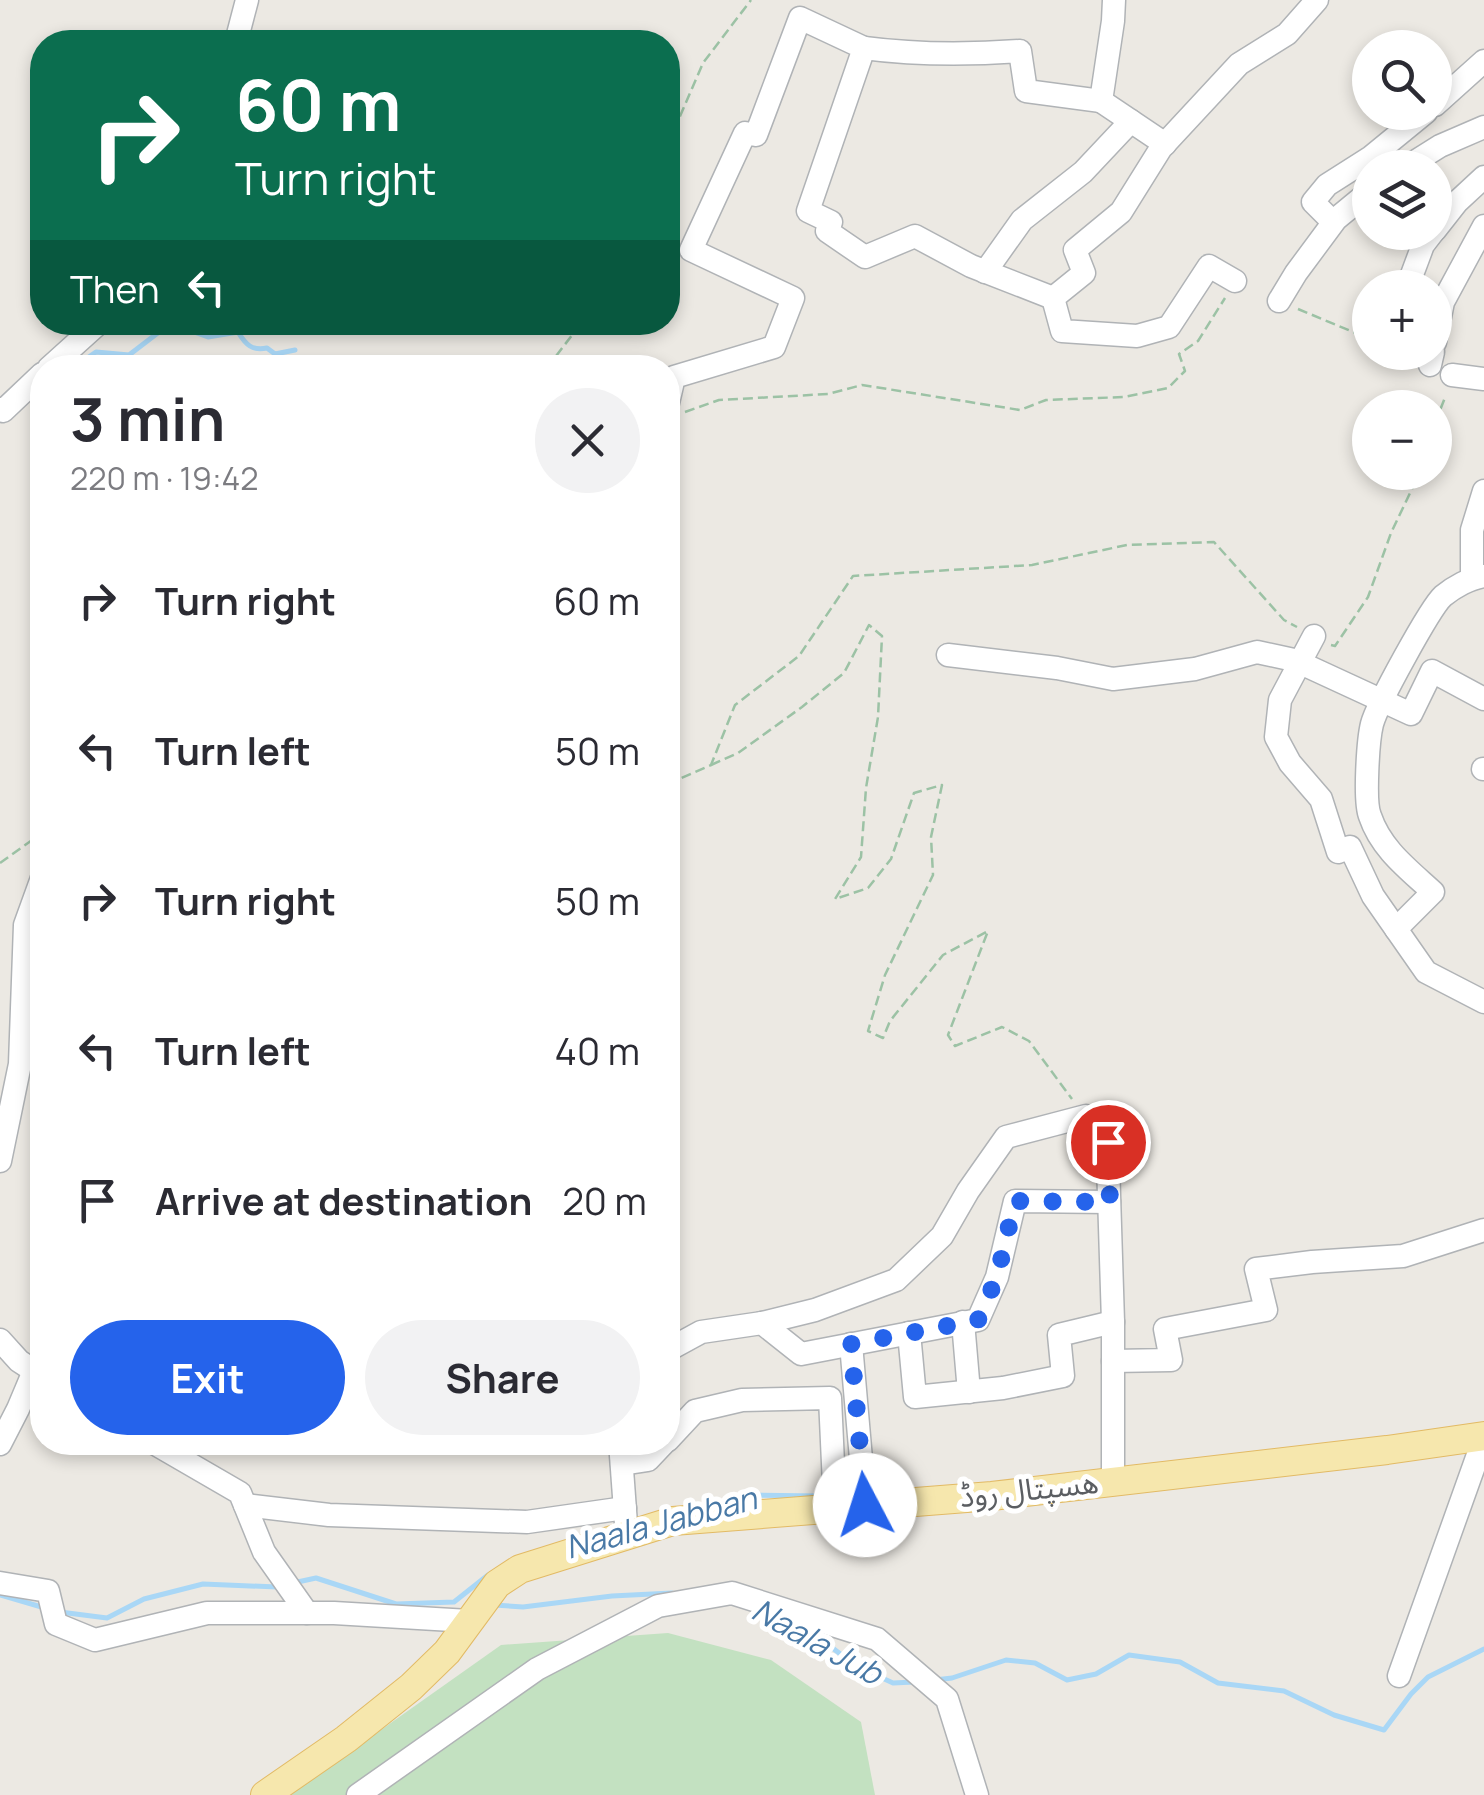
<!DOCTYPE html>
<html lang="en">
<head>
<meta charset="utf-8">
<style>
  :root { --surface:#fff; --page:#f2f2f3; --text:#2b2b33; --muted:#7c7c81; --accent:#2563eb }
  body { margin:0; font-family:Manrope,"Noto Sans Arabic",sans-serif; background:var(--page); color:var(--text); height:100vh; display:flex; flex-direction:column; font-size:38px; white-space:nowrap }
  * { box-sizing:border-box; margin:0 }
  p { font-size:32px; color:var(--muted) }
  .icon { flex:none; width:55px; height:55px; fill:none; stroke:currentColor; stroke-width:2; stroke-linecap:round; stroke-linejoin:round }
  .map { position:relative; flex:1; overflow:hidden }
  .panel { position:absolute; left:30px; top:355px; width:650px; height:1100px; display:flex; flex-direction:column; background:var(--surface); border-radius:40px; box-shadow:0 5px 15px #0003 }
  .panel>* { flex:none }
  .hud { position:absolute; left:30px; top:30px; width:650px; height:305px; border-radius:40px; box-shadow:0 5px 15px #0003; background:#0b6e4f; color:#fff; overflow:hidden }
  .fabs { position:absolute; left:1352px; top:30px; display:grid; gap:20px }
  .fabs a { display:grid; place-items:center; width:100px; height:100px; border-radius:50%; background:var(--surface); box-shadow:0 5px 15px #0003; font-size:50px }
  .pin { position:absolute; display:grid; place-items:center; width:85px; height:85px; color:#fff; margin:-42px; border:5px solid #fff; border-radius:50%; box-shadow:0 2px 10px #0007 }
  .me { position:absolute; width:110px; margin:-55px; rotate:355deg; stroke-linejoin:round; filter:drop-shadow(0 0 8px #0008) }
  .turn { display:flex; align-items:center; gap:35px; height:210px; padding:0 40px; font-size:45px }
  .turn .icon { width:130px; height:130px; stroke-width:2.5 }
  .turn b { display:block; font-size:70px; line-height:85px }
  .then { display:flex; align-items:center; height:95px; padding:0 40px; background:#0003; gap:20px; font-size:38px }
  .round { display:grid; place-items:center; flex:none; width:105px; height:105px; border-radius:52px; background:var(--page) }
  .headline { display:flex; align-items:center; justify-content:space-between; height:170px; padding:0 40px }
  h1 { font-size:60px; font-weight:700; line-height:75px }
  .button { display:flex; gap:20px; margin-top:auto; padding:20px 40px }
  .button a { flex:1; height:115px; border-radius:60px; background:var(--accent); color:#fff; font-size:40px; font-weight:700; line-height:115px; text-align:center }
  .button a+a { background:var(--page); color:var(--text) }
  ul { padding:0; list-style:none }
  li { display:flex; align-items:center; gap:30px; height:150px; padding:0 40px }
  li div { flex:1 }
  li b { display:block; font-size:38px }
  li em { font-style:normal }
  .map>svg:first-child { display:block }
  .green { fill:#c3e1c1 }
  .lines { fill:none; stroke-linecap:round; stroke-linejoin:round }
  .stream { stroke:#a9d7f6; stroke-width:5 }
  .minor-casing { stroke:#b0b3b6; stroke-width:25 }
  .major-casing { stroke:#e2ba65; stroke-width:30 }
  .path { stroke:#9cc2a5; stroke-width:2.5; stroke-dasharray:10 5; stroke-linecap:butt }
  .minor { stroke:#fff; stroke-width:22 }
  .major { stroke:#f6e7ad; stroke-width:28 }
  .route { stroke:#2563eb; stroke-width:18; stroke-dasharray:0 32.4 }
  .labels { text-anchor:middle; stroke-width:10; stroke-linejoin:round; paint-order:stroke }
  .street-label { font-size:30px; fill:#5b5e62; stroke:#fff }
  .water-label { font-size:32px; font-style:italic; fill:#4979a6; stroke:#fff }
</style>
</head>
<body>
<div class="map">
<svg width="1484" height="1795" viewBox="0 0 1484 1795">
  <rect width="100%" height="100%" fill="#ece9e3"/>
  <path class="green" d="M668,1633L771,1660L861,1722L875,1795H289L501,1645Z"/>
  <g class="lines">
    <g class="stream">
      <path d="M69,360L83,361L96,352L129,355L163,329L183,328L208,337L238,332C246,345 252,351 267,348L275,354L295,350"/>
      <path d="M707,1505L752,1495L820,1496"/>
      <path d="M293,1583L316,1578L396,1604L454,1602L488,1575"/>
      <path d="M0,1595L45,1608"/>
      <path d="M494,1605L523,1607L612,1596L672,1593"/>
      <path d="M60,1612L107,1618L144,1599L203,1584L277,1587"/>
      <path d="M792,1623L826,1643L856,1666L893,1683L914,1682"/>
      <path d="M935,1680L952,1678L1006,1660L1035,1663L1067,1680L1096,1674L1129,1655L1180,1662L1218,1683L1284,1691L1334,1715L1384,1730L1411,1694L1428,1677L1484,1649"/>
    </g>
    <g class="minor-casing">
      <g id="minor">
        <path d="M1114,0L1113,21L1101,101L1165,144"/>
        <path d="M236,42L247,0"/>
        <path d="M864,48C917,55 967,55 1020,51L1026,91L1101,101"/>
        <path d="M1435,105L1484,61"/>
        <path d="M1405,168L1440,146L1484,127"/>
        <path d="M1333,222L1313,202L1327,185L1371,157L1426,112"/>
        <path d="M1435,230L1457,202L1484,177"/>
        <path d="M985,272L1022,220L1083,172L1131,121"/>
        <path d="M1235,281L1209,266L1169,327L1137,336L1062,331L1053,298L1084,273L1075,250L1121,212L1161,148L1239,64L1287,34L1317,0"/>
        <path d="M1407,288L1423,245L1433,232"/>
        <path d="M1279,301L1296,273L1336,219L1370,191"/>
        <path d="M1435,342L1443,302L1484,226"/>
        <path d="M1430,365L1433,352"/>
        <path d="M49,368L100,322"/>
        <path d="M1452,375L1484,379"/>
        <path d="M668,403L674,377L774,347L793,298L691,250L745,133L756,135L800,18L864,48L808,211L831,222L827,231L865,257L915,236L971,266L1053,298"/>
        <path d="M0,409L3,411L42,374"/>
        <path d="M1484,576C1470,578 1454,587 1443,596C1430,608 1377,705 1372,724C1368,740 1364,802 1370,816C1381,849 1408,869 1433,892L1396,929L1426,972L1484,1002"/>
        <path d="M1472,578V530L1484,491"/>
        <path d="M1314,636L1280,700L1276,737L1290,763L1321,799L1338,852L1350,847L1373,896L1396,929"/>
        <path d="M948,655L1057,668L1113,679L1195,669L1257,652L1294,660L1411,714L1432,671L1484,699"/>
        <path d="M1483,769H1484"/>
        <path d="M0,1161L20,1064L25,925L42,878"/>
        <path d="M1108,1163L1113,1322V1481"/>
        <path d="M963,1322L969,1392"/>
        <path d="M762,1323L815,1310L896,1280L942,1236L968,1191L1006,1137L1086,1116"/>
        <path d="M909,1333L915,1397L1003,1388L1063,1376L1059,1335L1113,1322"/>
        <path d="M0,1340L19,1361L42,1376"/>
        <path d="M851,1344L865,1505"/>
        <path d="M668,1350L701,1332L762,1323L801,1354L978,1320L997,1277L1015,1201L1109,1202"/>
        <path d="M1113,1361L1171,1360L1165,1329L1266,1310L1256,1269L1312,1262L1403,1256L1484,1230"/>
        <path d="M668,1440L695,1411L742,1400L830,1398L835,1507"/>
        <path d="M152,1442L240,1493L264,1552L307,1613"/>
        <path d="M620,1442L626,1524"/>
        <path d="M0,1444L18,1409L34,1371"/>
        <path d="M622,1464L648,1460L665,1442"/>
        <path d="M245,1505L329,1515L527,1522L625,1508"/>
        <path d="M0,1583L48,1591L56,1624L95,1640L207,1613H334L469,1621"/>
        <path d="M1399,1676L1484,1438"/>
        <path d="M358,1795L537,1669L658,1606L732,1593L877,1639L947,1699L977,1795"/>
      </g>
    </g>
    <g class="major-casing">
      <path id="major" d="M265,1795L346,1739L411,1687L447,1652L497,1584L520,1569L673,1521L992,1496L1387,1450L1484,1436"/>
    </g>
    <g class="path">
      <path d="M668,144L703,63L751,0"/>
      <path d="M1298,309L1370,339"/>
      <path d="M547,368L582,322"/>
      <path d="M685,412L719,400L828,394L862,385L1020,410L1046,400L1124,397L1168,388L1185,371L1179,354L1198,341L1225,298"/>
      <path d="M1435,423L1446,395"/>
      <path d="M1331,645L1335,646L1368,597L1391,533L1420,472"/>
      <path d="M711,765L738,753L802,707L844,673L869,625L882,636L878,717L866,788L861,857L835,899L868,888L891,859L914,793L942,785L931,837L933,875L885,975L868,1031L883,1038L890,1021L943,955L988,931L948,1035L955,1046L1002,1027L1029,1041L1072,1099"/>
      <path d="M668,784L711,765L735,705L799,656L853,576L1032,565L1127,545L1214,542L1284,620L1297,627"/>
      <path d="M0,863L42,833"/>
    </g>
    <use href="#minor" class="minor"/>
    <use href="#major" class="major"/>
  </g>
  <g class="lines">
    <path class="route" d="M865,1505L851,1344L978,1320L997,1277L1015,1201L1110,1202L1108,1142"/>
  </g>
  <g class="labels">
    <g class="street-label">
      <text transform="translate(1029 1490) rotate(-6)" y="10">ھسپتال روڈ</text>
    </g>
    <g class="water-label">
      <text transform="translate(661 1523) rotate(-15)" y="11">Naala Jabban</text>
      <text transform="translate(817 1642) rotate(29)" y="11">Naala Jub</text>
    </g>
  </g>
</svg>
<div class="fabs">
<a><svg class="icon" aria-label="search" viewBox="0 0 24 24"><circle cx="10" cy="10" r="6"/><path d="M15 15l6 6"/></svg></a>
<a><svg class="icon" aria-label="layers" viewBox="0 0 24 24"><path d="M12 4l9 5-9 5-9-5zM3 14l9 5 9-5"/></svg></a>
<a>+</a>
<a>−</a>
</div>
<div class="pin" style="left:1108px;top:1142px;background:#d93025"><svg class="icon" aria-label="arrive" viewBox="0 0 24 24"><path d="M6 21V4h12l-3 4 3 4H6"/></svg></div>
<svg class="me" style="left:865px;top:1505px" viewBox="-20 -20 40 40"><circle r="19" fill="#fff"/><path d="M0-13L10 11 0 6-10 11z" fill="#2563eb"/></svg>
<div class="hud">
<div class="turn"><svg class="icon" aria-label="right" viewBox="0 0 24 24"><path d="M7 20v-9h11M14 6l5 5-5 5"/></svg><div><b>60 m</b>Turn right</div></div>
<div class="then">Then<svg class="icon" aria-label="left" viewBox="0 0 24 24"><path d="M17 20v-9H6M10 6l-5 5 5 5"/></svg></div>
</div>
<section class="panel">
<div class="headline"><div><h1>3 min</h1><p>220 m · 19:42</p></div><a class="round"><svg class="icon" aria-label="close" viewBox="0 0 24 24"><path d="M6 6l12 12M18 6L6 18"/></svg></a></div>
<ul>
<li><svg class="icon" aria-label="right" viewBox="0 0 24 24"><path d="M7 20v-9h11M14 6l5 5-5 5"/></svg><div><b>Turn right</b></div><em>60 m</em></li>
<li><svg class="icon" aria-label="left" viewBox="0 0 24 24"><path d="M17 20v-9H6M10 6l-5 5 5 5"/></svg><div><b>Turn left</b></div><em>50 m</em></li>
<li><svg class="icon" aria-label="right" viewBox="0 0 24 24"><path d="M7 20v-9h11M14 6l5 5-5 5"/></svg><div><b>Turn right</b></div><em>50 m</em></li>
<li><svg class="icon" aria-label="left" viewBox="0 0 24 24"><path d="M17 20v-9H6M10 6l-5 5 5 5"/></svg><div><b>Turn left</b></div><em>40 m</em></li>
<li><svg class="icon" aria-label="arrive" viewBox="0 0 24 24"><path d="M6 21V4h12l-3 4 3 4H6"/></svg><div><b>Arrive at destination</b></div><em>20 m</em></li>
</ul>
<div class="button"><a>Exit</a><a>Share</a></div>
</section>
</div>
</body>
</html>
